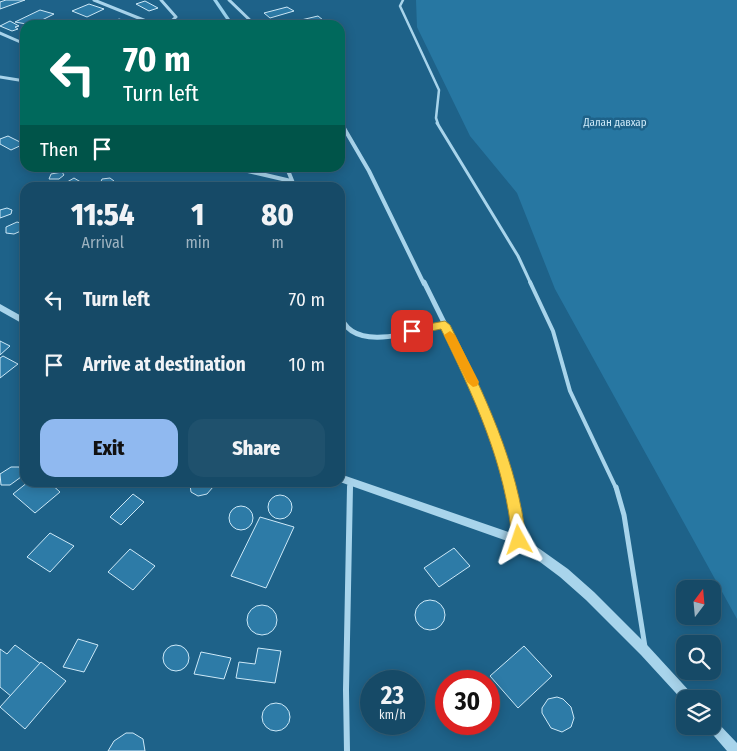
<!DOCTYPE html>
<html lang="en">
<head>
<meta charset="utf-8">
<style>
  :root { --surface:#164a67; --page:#1f516d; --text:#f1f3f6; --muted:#9eb3c0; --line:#35627b; --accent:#90b9f0 }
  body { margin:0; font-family:"Fira Sans Condensed",sans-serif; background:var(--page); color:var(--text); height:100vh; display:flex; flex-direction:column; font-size:19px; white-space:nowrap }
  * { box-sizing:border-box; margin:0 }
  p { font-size:16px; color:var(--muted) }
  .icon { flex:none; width:28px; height:28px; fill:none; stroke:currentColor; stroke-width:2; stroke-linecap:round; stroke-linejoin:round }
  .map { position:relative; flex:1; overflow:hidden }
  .panel { position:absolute; left:20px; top:182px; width:325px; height:305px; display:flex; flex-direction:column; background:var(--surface); border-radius:15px; box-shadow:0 2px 12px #0003,0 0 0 1px var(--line) }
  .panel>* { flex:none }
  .top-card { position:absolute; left:20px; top:20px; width:325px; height:152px; border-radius:15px; box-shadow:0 2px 12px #0003,0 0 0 1px var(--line); background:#00695c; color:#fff; overflow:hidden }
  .needle { width:32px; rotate:16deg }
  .fabs { position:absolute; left:676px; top:580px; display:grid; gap:10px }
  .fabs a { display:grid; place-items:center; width:45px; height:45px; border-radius:10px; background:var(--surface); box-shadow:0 2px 12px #0003,0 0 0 1px var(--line); font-size:25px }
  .speed { position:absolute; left:360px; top:670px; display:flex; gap:10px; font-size:25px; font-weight:700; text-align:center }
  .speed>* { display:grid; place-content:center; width:65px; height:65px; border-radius:50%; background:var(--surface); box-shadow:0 2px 12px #0003,0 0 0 1px var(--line); line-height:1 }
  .speed small { font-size:12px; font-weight:400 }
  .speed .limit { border:8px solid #d22; background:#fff; color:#111 }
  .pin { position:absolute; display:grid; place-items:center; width:42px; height:42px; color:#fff; margin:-21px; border-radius:10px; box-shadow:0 2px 8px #0006 }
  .me { position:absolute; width:55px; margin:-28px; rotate:355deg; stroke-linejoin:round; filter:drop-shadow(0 0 4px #0008) }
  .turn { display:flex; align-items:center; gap:18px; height:105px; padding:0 20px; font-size:22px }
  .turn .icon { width:65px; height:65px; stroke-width:2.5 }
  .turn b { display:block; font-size:35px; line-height:42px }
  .then { display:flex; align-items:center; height:48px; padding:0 20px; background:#0003; gap:10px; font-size:19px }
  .eta { display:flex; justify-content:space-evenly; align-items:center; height:85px; text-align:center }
  .eta b { font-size:30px; font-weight:800; line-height:35px }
  .action { display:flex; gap:10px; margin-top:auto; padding:10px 20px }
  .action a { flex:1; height:58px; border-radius:15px; background:var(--accent); color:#111; font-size:20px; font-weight:800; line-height:58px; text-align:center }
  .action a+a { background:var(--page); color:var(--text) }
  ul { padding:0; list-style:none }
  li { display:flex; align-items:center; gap:15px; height:65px; padding:0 20px }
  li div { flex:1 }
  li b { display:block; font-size:19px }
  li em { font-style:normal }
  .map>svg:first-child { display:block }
  .green { fill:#2777a2 }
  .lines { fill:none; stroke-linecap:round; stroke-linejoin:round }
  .stream { fill:#9cd2ed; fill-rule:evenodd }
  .building { fill:#2d7ba7; stroke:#cde9f8 }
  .service-far3 { stroke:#a8d4eb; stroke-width:2.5 }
  .service-far2 { stroke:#a8d4eb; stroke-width:3 }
  .service-far1 { stroke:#a8d4eb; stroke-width:4 }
  .service { stroke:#a8d4eb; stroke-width:5 }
  .minor-far3 { stroke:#a8d4eb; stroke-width:3 }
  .minor-far2 { stroke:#a8d4eb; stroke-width:4 }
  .minor-far1 { stroke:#a8d4eb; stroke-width:5 }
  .minor { stroke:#a8d4eb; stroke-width:6 }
  .tertiary { fill:#a8d4eb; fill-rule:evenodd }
  .route { fill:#ffd54a; stroke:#a68a30 }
  .slow { fill:#f59e0b }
  .labels { text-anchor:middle; stroke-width:5; stroke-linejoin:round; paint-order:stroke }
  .far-park-label { font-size:11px; fill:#cde9f8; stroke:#1e6289 }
</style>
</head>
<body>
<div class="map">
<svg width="737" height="751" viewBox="0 0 737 751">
  <rect width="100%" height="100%" fill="#1e6289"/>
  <path class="green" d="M416,0H737V619L555,289L517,193L470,136L417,27Z"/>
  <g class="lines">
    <path class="stream" d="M213,0H217L234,25H230Z"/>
  </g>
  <g class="building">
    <path d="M6,0H25L0,9V2Z"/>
    <path d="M145,1L158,8L149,11L136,4Z"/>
    <path d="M89,4L104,9L87,17L72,11Z"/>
    <path d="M287,7L294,11L270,18L264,13Z"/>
    <path d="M40,10L54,14L32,25L15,22Z"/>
    <path d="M318,16L328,24L316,25L311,22L304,23L301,20Z"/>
    <path d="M119,19L136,24L116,25L118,24L113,22Z"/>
    <path d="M10,21L19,26L15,27L18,29L12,31L0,26Z"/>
    <path d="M8,136L24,144L11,150L0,144V139Z"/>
    <path d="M62,172L64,175L59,179H49L51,174Z"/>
    <path d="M74,178L89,187L66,188L62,185Z"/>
    <path d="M110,178L114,181L111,184L106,186L100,184L102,179Z"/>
    <path d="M7,208L12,210L11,214L0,218V210Z"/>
    <path d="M17,222L24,224L23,230L14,234L6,233V227Z"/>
    <path d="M0,341L10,346L0,355Z"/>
    <path d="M3,356L18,364L0,378V358Z"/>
    <path d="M11,467H19L21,470V477L10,485H1L0,474Z"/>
    <path d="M28,482H49L60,492L35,513L13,494Z"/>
    <path d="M191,482H212L213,487L207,494L198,496L191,492L190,485Z"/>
    <path d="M133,494L144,502L121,525L110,517Z"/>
    <circle cx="280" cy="507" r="12"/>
    <circle cx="241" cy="518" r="12"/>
    <path d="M260,517L294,527L266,588L231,576Z"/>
    <path d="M50,533L74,546L50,572L27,557Z"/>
    <path d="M454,548L470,566L439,587L424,568Z"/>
    <path d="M130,549L155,566L133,590L108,572Z"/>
    <circle cx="430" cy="615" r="15"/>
    <circle cx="262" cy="620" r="15"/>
    <path d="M78,639L98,645L84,672L63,667Z"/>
    <path d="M15,645L41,664L12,697L0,687V649L7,654Z"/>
    <circle cx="176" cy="658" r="13"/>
    <path d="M524,646L552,676L518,708L490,676Z"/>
    <path d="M258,648L281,651L275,683L236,678L239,662L255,664Z"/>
    <path d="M201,652L231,658L224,679L194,674Z"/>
    <path d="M41,662L66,681L25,729L0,707Z"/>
    <path d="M557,697L563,699L571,707L574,718L571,727L562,732L551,728L542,713V708L548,699Z"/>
    <circle cx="276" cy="717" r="14"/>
    <path d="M126,733H133L143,739L145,751H108L114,741Z"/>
  </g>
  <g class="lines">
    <path class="service-far3" d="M403,0L400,6L439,90L436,118L438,124"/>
    <path class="service-far2" d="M437,123L518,256L531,284"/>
    <path class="service-far1" d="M530,282L553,331L570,391L616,488"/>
    <path class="service" d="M616,487L624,515L645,647"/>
    <g class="minor-far3">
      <path d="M94,0L156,25"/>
      <path d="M161,0L176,17L167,25"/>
      <path d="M229,0L255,25"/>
      <path d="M0,33L25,44"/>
      <path d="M0,77L25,81"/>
      <path d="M340,121L342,124"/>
    </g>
    <g class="minor-far2">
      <path d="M341,123L369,171L424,284"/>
      <path d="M235,168L291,181"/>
      <path d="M287,168L295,188"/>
    </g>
    <g class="minor-far1">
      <path d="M424,282C457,349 492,415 510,488"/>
      <path d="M340,313C349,355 417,331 445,325"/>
      <path d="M350,488V481"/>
    </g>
    <g class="minor">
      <path d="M510,487L519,540"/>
      <path d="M347,751L346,690L350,487"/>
    </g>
    <g class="tertiary">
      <path d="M0,304L25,318V325L0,311Z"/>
      <path d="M340,474L523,537L568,569L594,592L649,647L693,695L695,699H685V703L641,655L586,600L560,577L516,544L340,482Z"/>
      <path d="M712,719L716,721L737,743V751H727L708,729L706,726H712Z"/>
    </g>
  </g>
  <path class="route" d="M445,321L450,325C484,394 518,463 526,540L524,545L519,547L514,545L512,540C506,465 474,397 441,329L412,335L406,331L412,327Z"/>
  <path class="slow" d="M450,331L455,335L479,382L477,386L473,387L467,382L444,335Z"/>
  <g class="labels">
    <g class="far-park-label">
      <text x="615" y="126">Далан давхар</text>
    </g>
  </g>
</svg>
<div class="fabs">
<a><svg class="needle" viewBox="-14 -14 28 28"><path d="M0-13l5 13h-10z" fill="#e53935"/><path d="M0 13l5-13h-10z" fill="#9eb3c0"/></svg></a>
<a><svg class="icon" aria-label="search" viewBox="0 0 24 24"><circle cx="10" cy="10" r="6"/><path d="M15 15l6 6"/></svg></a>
<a><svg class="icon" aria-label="layers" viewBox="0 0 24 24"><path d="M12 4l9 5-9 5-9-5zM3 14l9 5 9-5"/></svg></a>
</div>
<div class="speed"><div>23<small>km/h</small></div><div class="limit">30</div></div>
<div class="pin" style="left:412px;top:331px;background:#d93025"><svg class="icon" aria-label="arrive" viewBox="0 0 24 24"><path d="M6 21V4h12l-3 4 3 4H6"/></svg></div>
<svg class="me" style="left:519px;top:540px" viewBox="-20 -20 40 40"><path d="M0-17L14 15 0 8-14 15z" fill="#ffd54a" stroke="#fff" stroke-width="4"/></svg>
<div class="top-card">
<div class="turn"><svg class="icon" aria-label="left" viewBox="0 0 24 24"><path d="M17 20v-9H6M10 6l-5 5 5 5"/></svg><div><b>70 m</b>Turn left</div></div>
<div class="then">Then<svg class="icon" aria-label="arrive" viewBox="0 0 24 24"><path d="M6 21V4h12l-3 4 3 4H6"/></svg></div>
</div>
<section class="panel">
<div class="eta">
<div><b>11:54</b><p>Arrival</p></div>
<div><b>1</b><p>min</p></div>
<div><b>80</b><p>m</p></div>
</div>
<ul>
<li><svg class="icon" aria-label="left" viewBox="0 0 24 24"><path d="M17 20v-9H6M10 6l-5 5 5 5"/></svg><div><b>Turn left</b></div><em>70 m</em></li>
<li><svg class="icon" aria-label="arrive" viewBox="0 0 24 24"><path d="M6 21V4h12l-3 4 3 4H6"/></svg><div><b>Arrive at destination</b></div><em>10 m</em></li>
</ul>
<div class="action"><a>Exit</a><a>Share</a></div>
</section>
</div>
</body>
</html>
